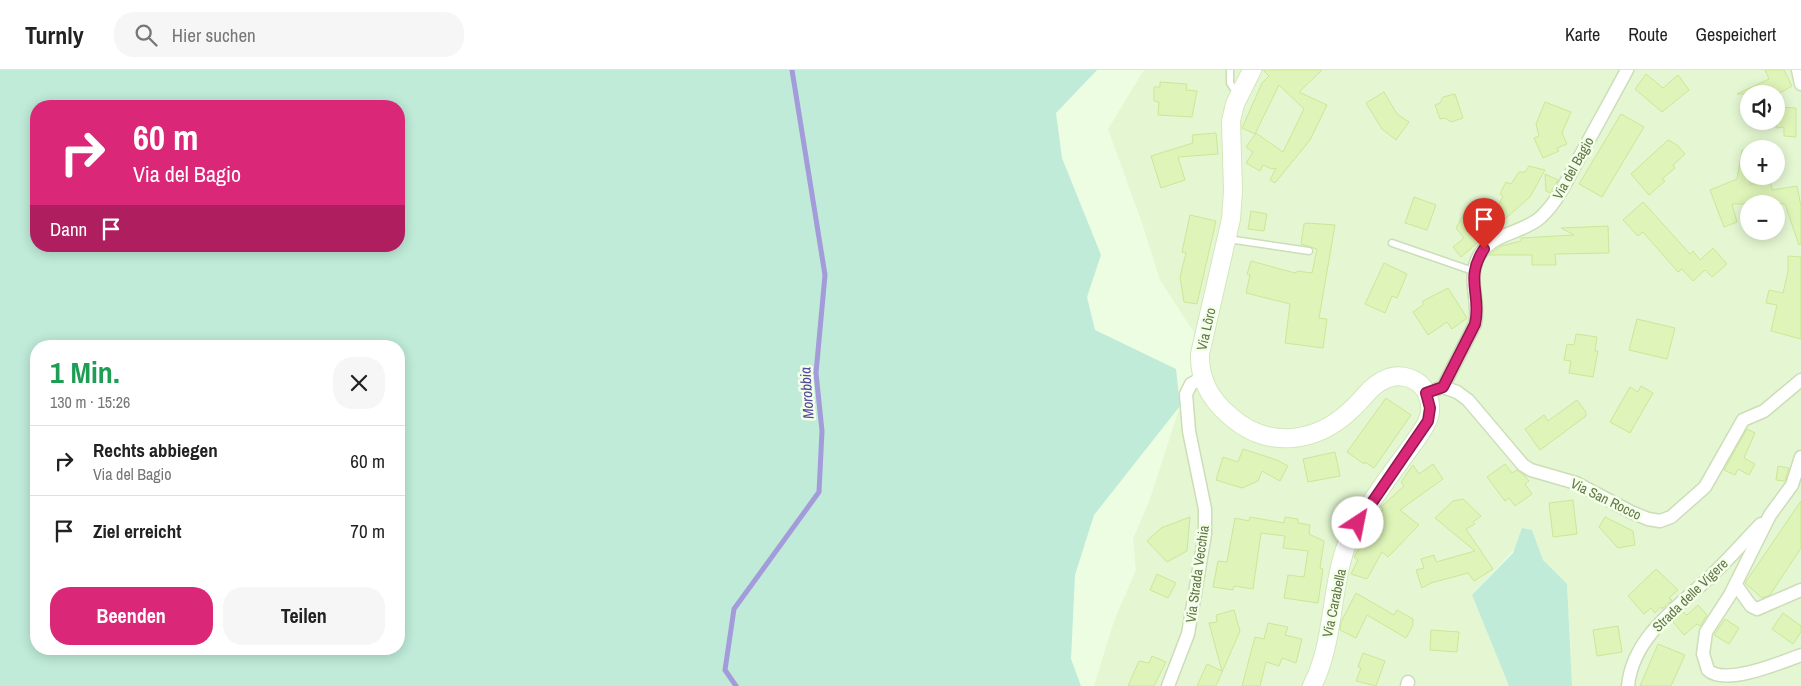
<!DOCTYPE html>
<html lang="de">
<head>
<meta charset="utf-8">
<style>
  :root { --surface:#fff; --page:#f6f6f6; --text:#222; --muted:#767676; --line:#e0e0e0; --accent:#db2777 }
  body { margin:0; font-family:"Archivo Narrow",sans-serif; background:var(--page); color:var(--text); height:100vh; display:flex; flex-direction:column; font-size:19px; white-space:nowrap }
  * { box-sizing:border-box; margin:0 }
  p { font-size:16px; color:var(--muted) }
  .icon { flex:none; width:28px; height:28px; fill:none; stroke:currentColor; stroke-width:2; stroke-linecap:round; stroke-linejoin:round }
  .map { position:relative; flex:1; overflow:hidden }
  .drawer { position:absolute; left:30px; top:270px; width:375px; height:315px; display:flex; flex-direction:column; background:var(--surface); border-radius:20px; box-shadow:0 2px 12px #0003 }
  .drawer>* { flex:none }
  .banner { position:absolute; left:30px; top:30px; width:375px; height:152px; border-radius:20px; box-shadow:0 2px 12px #0003; background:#db2777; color:#fff; overflow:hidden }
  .controls { position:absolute; left:1740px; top:15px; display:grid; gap:10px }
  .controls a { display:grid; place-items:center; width:45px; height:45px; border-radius:50%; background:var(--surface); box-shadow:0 2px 12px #0003; font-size:25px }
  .pin { position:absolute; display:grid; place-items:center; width:42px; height:42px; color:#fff; margin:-51px -21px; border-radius:50% 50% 50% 0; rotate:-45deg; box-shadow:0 0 5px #0007 }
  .pin .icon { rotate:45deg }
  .me { position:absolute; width:55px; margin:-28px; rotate:34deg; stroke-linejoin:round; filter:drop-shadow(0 0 4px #0008) }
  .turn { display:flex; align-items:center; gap:18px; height:105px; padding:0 20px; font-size:22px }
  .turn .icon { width:65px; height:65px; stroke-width:2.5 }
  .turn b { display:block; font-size:35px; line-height:42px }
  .then { display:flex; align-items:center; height:48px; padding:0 20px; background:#0003; gap:10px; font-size:19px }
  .round { display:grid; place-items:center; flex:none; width:52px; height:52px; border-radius:20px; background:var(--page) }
  .head { display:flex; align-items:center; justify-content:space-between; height:85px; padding:0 20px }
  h1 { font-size:30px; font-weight:700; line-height:38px; color:#1e9e55 }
  .primary-button { display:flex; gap:10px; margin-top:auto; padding:10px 20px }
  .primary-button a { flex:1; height:58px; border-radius:20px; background:var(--accent); color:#fff; font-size:20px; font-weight:700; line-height:58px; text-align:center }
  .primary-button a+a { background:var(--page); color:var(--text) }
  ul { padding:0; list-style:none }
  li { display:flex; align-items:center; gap:15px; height:70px; padding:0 20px; border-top:1px solid var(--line) }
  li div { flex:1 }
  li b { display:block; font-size:19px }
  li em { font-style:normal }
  header { display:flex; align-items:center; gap:30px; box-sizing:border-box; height:70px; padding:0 25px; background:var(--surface); border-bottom:1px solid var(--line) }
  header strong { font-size:24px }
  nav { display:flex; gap:28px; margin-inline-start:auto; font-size:18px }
  .search { width:350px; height:45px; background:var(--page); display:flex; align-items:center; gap:12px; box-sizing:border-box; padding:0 18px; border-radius:20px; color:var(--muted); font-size:19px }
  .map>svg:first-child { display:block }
  .residential { fill:#e4f7d2; fill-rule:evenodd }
  .green { fill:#bfebd8; fill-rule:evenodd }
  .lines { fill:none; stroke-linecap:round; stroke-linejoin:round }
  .stream { stroke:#a39bda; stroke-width:5 }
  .building { fill:#def4b8; stroke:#cbe797 }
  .lane-casing { stroke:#ccddb8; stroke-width:9 }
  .street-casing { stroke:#ccddb8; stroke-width:15 }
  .secondary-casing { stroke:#d3e7ba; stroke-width:20 }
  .lane { stroke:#fff; stroke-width:6 }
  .street { stroke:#fff; stroke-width:12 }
  .secondary { stroke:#fff; stroke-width:18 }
  .route-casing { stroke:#8e194d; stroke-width:12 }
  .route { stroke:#db2777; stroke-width:9 }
  .labels { text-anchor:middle; stroke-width:5; stroke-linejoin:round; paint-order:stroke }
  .street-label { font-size:14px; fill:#667647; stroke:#f2ffe9 }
  .water-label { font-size:15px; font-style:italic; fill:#5448a0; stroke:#f2ffe9 }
</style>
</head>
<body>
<header>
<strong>Turnly</strong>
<div class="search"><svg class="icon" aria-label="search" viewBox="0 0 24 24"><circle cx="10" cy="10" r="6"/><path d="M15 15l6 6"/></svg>Hier suchen</div>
<nav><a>Karte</a><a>Route</a><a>Gespeichert</a></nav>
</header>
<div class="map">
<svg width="1801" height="616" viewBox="0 0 1801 616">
  <rect width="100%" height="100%" fill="#edfde1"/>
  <path class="residential" d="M1144,0H1801V616H1572L1567,515L1543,490L1532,460L1472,525L1509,616H1094L1114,551L1136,500L1133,469L1150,429L1180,336L1202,308V275L1160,210L1143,156L1108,59ZM1749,24H1776V51H1749ZM1749,79H1776V106H1749ZM1749,134H1776V161H1749Z"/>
  <g class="green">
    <path d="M0,0H1097L1056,43L1062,88L1101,185L1087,227L1095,260L1176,299L1180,336L1094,445L1075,505L1071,589L1081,616H0ZM399,36V176H36V36ZM399,276V579H36V276Z"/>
    <path d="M1522,458L1532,460L1543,490L1567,514L1572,616H1509L1472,525L1513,483Z"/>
  </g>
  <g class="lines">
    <path class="stream" d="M736,616L725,600L734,539L819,422L822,361L816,303L825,205L792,0"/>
  </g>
  <g class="building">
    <path d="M1263,0H1322L1299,22L1327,35L1310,70L1275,113L1270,110L1276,98L1272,99L1263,95L1260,101L1246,93L1253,82L1246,77L1256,63L1283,82L1304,39L1279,15L1255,64L1242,58L1262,13L1269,6Z"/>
    <path d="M1765,0H1784L1792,16L1778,24H1737L1769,9Z"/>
    <path d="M1646,4L1663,18L1678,5L1689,20L1662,42L1635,19Z"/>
    <path d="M1160,12L1187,14L1186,20L1197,21L1192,47L1158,45L1159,32L1154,31V17H1160Z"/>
    <path d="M1384,22L1397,44L1409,52L1396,70L1382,59L1366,33Z"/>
    <path d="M1455,24L1463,48L1451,52L1445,48L1440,49L1435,35L1440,33L1443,27Z"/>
    <path d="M1545,32L1571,42L1562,63L1567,74L1557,78L1559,81L1543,88L1534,68L1539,66L1536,54Z"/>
    <path d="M1776,37L1796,38V67L1784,66V57L1776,58Z"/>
    <path d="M1621,44L1644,57L1602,127L1579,114Z"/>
    <path d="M1216,63L1218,84L1178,87L1185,110L1161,118L1151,86L1193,73L1192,65Z"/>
    <path d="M1668,70L1677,75L1685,84L1673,95L1675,98L1662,109L1665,111L1649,125L1631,104Z"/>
    <path d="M1742,80L1749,81L1750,114L1771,113L1772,120L1797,116L1801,136V174L1799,175L1785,134H1732L1737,152L1724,157L1710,120L1737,109Z"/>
    <path d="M1529,96L1545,100L1530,127L1461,187L1453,177L1464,168L1456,158L1467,138L1491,151L1503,126L1500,124L1506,112L1511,114L1519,102H1525Z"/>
    <path d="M1545,104L1558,110L1550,123L1546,121Z"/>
    <path d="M1414,127L1436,135L1427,160L1405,153Z"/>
    <path d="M1643,132L1690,184L1693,181L1700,190L1713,178L1727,194L1712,207L1705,200L1693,211L1682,199L1678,202L1643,162L1638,166L1623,150Z"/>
    <path d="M1251,141L1267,144L1264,161L1248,159Z"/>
    <path d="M1190,145L1216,151L1197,234L1184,232L1180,207L1186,183L1182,182Z"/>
    <path d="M1307,153L1335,155L1319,248L1327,249L1323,278L1285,273L1290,234L1246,223L1250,205L1247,204L1251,191L1295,203L1298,201L1312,203L1317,179L1301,174L1304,154Z"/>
    <path d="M1608,156L1609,183L1555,184L1556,195H1532V185H1489L1501,176L1521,171V168L1574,165L1561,158Z"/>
    <path d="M1788,186L1801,187V269L1771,261L1777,235L1766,233L1769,220L1783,223L1788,201Z"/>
    <path d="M1384,193L1407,204L1397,228L1392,226L1385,243L1365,234Z"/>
    <path d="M1448,218L1467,248L1452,259L1447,252L1428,265L1413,242L1423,235V231Z"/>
    <path d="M1637,249L1675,258L1667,289L1629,280Z"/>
    <path d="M1576,264L1597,267L1595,281H1598L1593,307L1569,303L1571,291L1564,290L1567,274L1574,275Z"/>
    <path d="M1641,316L1653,323L1630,363L1610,352L1630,317L1638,322Z"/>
    <path d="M1386,328L1411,345L1374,398L1365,392L1364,394L1347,382Z"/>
    <path d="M1577,330L1586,342V346L1540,380L1525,359L1544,345L1548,351Z"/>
    <path d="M1747,359L1755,363L1744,388L1755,394L1749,405L1738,399L1735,405L1724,400Z"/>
    <path d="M1243,379L1277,390L1288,396L1280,411L1262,401L1258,411L1242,418L1216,410L1223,387L1238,392Z"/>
    <path d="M1335,382L1340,406L1308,412L1303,389Z"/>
    <path d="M1433,394L1443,409L1400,440L1419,455L1388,487L1382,482L1367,509L1351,504L1358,490L1354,487L1355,485L1383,439L1381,437L1404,416L1401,412L1413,395L1419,404Z"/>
    <path d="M1505,394L1512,403L1517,400L1525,406L1529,411L1525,414L1532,424L1515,436L1509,428L1505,431L1487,407Z"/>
    <path d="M1778,396L1789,398L1785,411L1776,410Z"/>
    <path d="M1463,429L1481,446L1473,452L1475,454L1466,459L1493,499L1474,511L1468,503L1431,513L1422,518L1416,500L1424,498L1421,489L1434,485L1436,492L1475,481L1435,448L1453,431Z"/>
    <path d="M1573,430L1577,464L1553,467L1549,433Z"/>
    <path d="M1801,431V478L1770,525L1762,528L1745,513Z"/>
    <path d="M1190,447L1187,481L1167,492L1147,471L1161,458Z"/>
    <path d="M1250,447L1284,453L1285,447L1298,449V453L1310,455L1309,464L1324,471L1320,498L1323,499L1318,533L1284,528L1288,505L1304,507L1308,481L1283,478L1285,466L1261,463L1253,519L1234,516L1233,520L1213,517L1218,491L1227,492L1235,448L1249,451Z"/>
    <path d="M1605,447L1633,461L1635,475L1618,478L1599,457Z"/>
    <path d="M1656,499L1678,520L1669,528L1672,530L1662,539L1661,537L1655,543L1651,538L1644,544L1628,526Z"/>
    <path d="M1157,504L1176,513L1168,528L1150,520Z"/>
    <path d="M1356,523L1394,545L1397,540L1413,549V555L1406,568L1367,545L1356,568L1340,560L1341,552Z"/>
    <path d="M1698,535L1707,545L1700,556L1697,554L1684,565L1673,552L1683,542L1687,545Z"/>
    <path d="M1234,540L1240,561L1216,616H1197L1207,594L1222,601L1209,553L1217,552L1216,545Z"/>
    <path d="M1783,543L1801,556V562L1793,574L1772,559Z"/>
    <path d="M1725,549L1739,558L1729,574L1714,565Z"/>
    <path d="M1268,553L1288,557L1285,565L1302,569L1296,593L1282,588L1279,596L1266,592L1260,616H1242L1255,567L1264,569Z"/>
    <path d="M1618,556L1622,582L1597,586L1593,560Z"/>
    <path d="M1431,560L1459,562L1457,582L1430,580Z"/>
    <path d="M1658,574L1685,585L1671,616H1640Z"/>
    <path d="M1363,583L1385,591L1376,616L1356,611L1361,598L1358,597Z"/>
    <path d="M1152,586L1166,592L1154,616H1128L1139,591L1149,593Z"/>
  </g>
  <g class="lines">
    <g class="lane-casing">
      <g id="lane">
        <path d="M1230,0V13L1237,24"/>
        <path d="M1228,169L1309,181"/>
        <path d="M1392,173L1473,201"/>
      </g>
    </g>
    <g class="street-casing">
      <g id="street">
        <path d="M1798,0L1801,14"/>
        <path d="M1443,317L1457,322L1468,330L1523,395L1531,400L1576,413L1631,442L1648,449L1660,451L1671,447L1705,417L1743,350L1764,341L1801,310"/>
        <path d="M1437,319L1443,317L1475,254C1480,233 1468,211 1477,190C1489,162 1521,165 1541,147C1558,131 1567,110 1578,90C1594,60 1611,30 1627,0"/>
        <path d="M1801,387L1792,415L1770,445L1730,525L1706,562L1703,584L1708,600C1725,616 1780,593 1801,585"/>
        <path d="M1736,515L1751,536L1757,539L1801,520"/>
        <path d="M1168,616L1188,564L1205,464V439L1189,361L1186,324L1191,314L1202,308"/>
        <path d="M1407,616L1408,612"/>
        <path d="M1628,616C1633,564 1683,534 1716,501C1732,486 1746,469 1761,454"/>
      </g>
    </g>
    <g class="secondary-casing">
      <path id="secondary" d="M1252,0L1235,34L1231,51L1233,121L1231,149L1200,284C1199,310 1211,330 1230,346C1268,380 1317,373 1352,339C1363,329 1371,315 1386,309C1397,304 1411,306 1421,315C1429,323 1432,336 1429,347C1425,359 1415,371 1407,382C1390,405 1373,429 1357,453C1328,500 1338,567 1312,616"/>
    </g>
    <use href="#lane" class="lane"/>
    <use href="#street" class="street"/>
    <use href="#secondary" class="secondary"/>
  </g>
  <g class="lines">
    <g class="route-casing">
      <path id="route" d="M1358,453L1428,351L1430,338L1426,323L1443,317L1475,254C1482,225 1464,209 1484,179"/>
    </g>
    <use href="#route" class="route"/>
  </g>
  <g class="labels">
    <g class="street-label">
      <text transform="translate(1573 98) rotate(-61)" y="5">Via del Bagio</text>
      <text transform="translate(1206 259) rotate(-77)" y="5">Via Lôro</text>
      <text transform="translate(1606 429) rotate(26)" y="5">Via San Rocco</text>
      <text transform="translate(1197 504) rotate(-82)" y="5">Via Strada Vecchia</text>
      <text transform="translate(1690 525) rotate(-44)" y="5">Strada delle Vigere</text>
      <text transform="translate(1334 533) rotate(-78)" y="5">Via Carabella</text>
    </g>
    <g class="water-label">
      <text transform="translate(807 323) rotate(-94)" y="5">Morobbia</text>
    </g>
  </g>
</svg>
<div class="controls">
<a><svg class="icon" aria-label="sound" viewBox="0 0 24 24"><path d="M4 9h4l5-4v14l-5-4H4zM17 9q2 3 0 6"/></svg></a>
<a>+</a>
<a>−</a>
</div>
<div class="pin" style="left:1484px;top:179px;background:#d93025"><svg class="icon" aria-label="arrive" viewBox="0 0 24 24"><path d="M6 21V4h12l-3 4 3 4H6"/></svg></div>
<svg class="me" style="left:1358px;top:453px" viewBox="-20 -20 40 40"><circle r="19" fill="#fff"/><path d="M0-13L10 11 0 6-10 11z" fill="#db2777"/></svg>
<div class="banner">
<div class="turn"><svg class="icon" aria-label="right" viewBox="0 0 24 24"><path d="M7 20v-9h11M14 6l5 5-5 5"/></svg><div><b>60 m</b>Via del Bagio</div></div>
<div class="then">Dann<svg class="icon" aria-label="arrive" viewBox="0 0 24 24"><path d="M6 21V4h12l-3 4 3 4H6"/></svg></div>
</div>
<section class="drawer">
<div class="head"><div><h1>1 Min.</h1><p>130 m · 15:26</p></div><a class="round"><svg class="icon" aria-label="close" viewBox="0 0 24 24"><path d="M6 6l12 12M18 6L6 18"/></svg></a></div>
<ul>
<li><svg class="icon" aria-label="right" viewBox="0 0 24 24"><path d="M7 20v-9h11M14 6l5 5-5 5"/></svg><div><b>Rechts abbiegen</b><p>Via del Bagio</p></div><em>60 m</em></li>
<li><svg class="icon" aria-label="arrive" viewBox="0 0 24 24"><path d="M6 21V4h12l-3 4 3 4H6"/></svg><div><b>Ziel erreicht</b></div><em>70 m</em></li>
</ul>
<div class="primary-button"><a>Beenden</a><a>Teilen</a></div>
</section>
</div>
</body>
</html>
